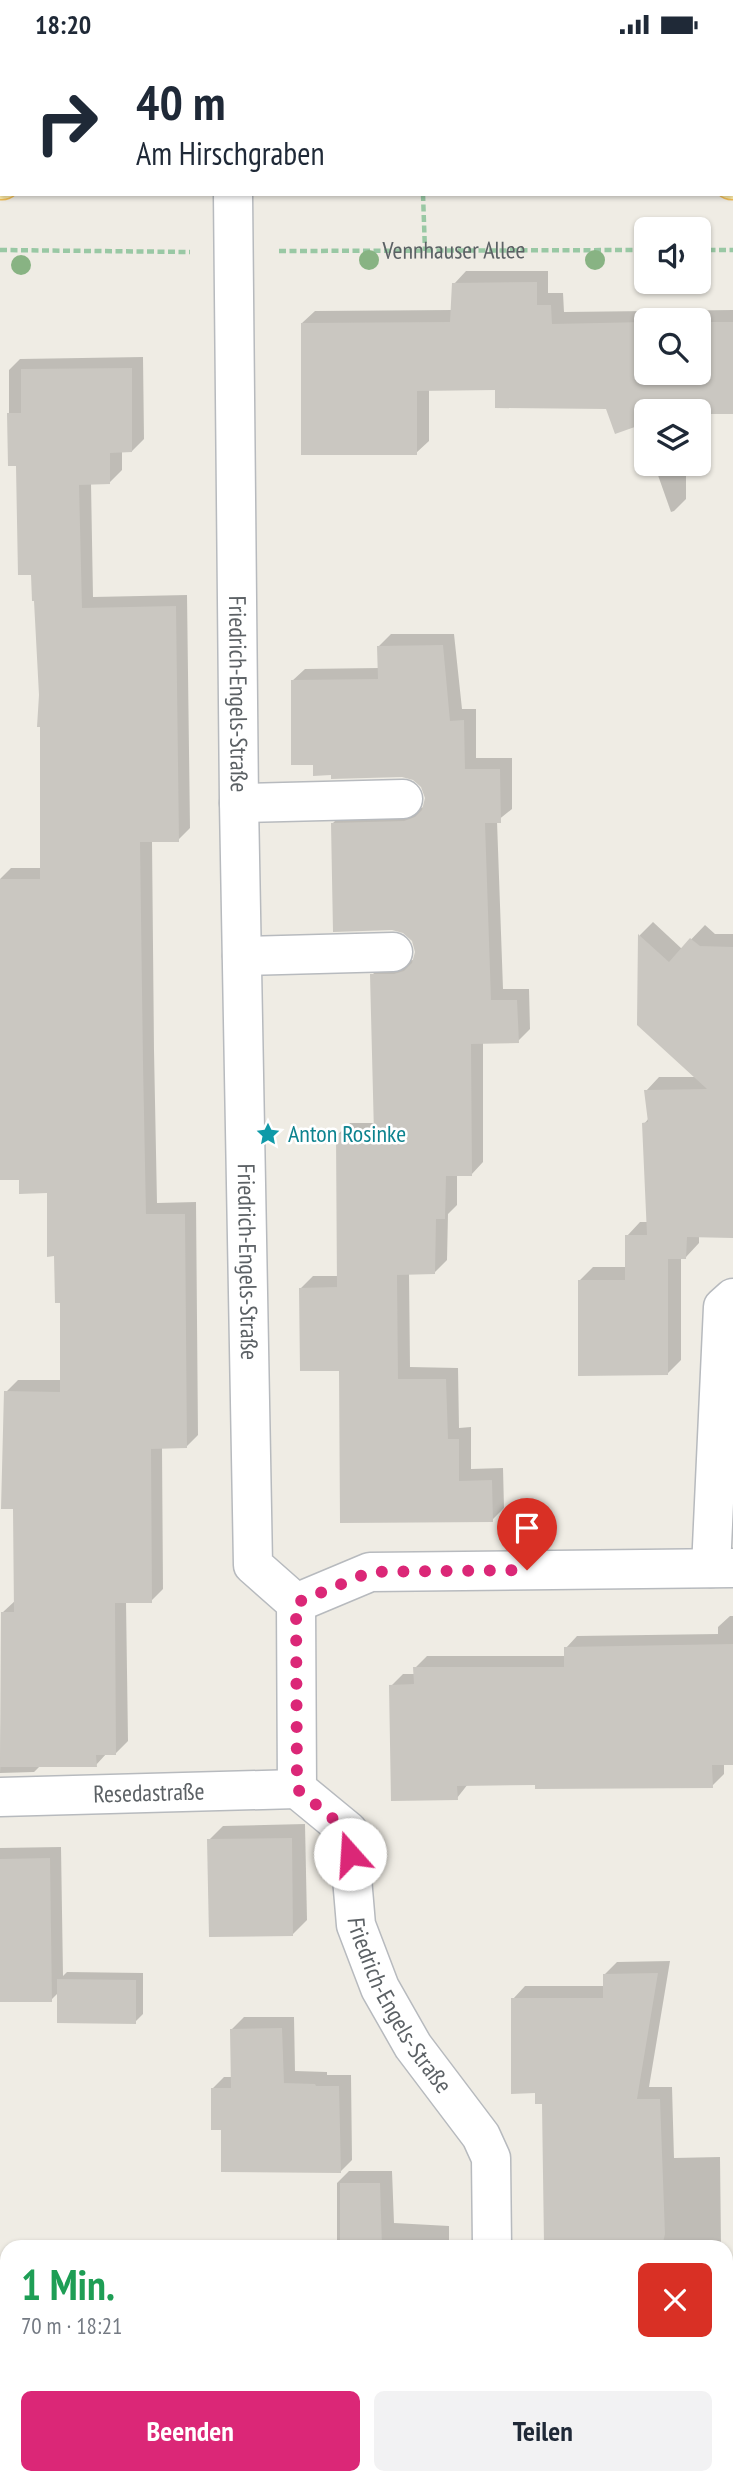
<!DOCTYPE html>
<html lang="de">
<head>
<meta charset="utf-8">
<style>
  :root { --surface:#fff; --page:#f2f2f3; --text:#1f2937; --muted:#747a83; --accent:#db2777 }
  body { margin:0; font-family:"PT Sans Narrow",sans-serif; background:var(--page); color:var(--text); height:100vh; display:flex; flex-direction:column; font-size:26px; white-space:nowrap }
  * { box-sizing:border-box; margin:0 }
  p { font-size:23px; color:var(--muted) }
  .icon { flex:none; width:38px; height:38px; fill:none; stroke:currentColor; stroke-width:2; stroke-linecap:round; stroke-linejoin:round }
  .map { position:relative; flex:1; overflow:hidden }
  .sheet { position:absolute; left:0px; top:2191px; width:733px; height:245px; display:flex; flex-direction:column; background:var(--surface); border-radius:21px 21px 0 0; box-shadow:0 2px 5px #0004 }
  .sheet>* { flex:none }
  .guide { position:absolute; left:0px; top:0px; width:733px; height:147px; box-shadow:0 2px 5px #0004; background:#fff; color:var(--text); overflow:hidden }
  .buttons { position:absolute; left:634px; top:168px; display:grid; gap:14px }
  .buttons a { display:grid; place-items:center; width:77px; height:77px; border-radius:10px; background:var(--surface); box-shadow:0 2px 5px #0004; font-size:35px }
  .pin { position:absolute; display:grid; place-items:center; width:60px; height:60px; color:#fff; margin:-72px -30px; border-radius:50% 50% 50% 0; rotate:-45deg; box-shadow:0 0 7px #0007 }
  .pin .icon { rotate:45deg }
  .me { position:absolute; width:77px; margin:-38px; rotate:341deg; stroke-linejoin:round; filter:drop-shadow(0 0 5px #0008) }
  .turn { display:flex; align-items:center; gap:24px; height:147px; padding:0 21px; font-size:32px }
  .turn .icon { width:91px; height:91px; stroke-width:2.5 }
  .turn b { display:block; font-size:49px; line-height:60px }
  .round { display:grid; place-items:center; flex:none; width:74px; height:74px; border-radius:10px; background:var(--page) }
  .head { display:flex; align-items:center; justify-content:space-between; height:119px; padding:0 21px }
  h1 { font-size:42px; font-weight:600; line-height:52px; color:#1e9e55 }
  .action { display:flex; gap:14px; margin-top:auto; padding:14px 21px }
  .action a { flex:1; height:80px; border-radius:10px; background:var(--accent); color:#fff; font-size:28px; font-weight:600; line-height:80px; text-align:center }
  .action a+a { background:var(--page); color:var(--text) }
  .status { display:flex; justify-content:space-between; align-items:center; height:49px; padding:0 35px; background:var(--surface); direction:ltr }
  .status svg { height:19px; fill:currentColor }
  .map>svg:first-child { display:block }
  .shadow { fill:#0003; fill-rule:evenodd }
  .building { fill:#cac7c1 }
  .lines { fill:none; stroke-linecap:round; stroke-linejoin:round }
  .minor-casing { stroke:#b7babe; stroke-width:41 }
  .major-casing { stroke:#f4c058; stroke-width:41 }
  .path { stroke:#99c8a4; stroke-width:4.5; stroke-dasharray:7 3.5; stroke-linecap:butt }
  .minor { stroke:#fff; stroke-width:38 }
  .major { stroke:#ffeda9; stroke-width:38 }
  .tree { fill:#88b383 }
  .route { stroke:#db2777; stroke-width:12; stroke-dasharray:0 21.6 }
  .labels { text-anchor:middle; stroke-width:5; stroke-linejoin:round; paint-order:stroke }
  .street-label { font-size:24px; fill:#5c6165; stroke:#fff }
  .culture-label { font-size:24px; fill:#0d838f; stroke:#fff; text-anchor:start }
</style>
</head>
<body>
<div class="status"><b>18:20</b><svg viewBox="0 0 49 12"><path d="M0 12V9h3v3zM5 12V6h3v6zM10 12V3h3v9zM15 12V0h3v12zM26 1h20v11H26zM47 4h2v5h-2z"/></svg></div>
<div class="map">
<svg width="733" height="2436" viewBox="0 0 733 2436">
  <rect width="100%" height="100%" fill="#efece4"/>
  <g class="shadow">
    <path d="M466,222H548V244H563L564,263L733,261V363L646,362V392L640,375L607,358L497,339L429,340V392L416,404L302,274L315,262L452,261L454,235ZM646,271H698V324H646Z"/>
    <path d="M143,308L144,390L132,402H122V421L110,433L91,434L93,548L187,546L190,779L178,791H152L154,1001L157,1154L196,1153L198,1386L186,1398H162L163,1540L151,1552H126L128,1692L116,1704H107L96,1716H41L34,1723L0,1724L3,1563L16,1551L15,1459L6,1343L18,1331H62L61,1252L49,1143L20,1129H0V830L11,819H42L41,646L36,550L18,415H9V321L20,310Z"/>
    <path d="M654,415H686V450L674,462L671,463Z"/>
    <path d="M391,585H454L462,660H476V709H512V760L497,772L503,940H529L530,980L518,992L483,993V1113L471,1126H457V1156L448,1165L447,1211L435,1223L409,1224L410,1318L458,1319L459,1379L471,1378V1420L503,1419L504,1459L492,1471L341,1320L301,1239L313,1227H339L337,1086L350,1074H376L372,926L384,914L414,911L417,903L413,891L333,774L345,762L418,760L424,758L427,749L423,737L414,729L403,726L332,725L315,714L292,632L305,620L379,619L378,598Z"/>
    <path d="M653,873L682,900L705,876L715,885H733V1187L699,1186V1194L686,1208H681V1311L667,1325L579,1232L593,1218H627V1187L640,1173H648L644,1075L649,1069L646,1042L659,1028H696L639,976L640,886Z"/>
    <path d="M730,1567H733V1714H724V1725L712,1737L536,1734L468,1735L457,1749L391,1637L403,1625H415V1619L427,1607H566V1599L577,1587L718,1585V1578Z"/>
    <path d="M305,1775L307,1871L292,1886L209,1791L223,1777Z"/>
    <path d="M61,1798L63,1927L67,1923L143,1924V1965L135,1973L59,1943L51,1951H0V1799Z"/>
    <path d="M670,1912L649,2038H672L674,2109L720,2108L721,2198H570L544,2053L513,1950L525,1937H605L604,1926L617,1913Z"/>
    <path d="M244,1968H294L295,2022L327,2023V2026H351L352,2111L340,2123L223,2079L212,2040L224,2028H233L232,1980Z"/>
    <path d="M349,2122H392L394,2174L449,2177V2198H337V2134Z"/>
    <rect x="726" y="2339" width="7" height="62"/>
    <path d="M0,2342H7V2429H17V2436H0Z"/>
    <path d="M280,2429H422L423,2436H280Z"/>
    <rect x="579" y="2429" width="132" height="7"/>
  </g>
  <g class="building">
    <path d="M537,233V256H551L552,275L646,273V324H698V273H733V365H698V362H646V374L615,385L606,360L495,359V341L417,342V406H301V274L450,273L452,234Z"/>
    <path d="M132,319V403L110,404V435L79,436L82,559L176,557L179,793H140L143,1014L146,1165H185L187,1399L151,1400L152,1554H115L116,1706H96L97,1718H0L1,1563H14L13,1460H1L4,1342L60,1343V1254H55L54,1207L47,1208V1144L19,1145V1131H0V830H40V678H37L39,646L34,552H32L31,526H18L16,417H8L7,364H21V320Z"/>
    <path d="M443,596L450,672L464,671L465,720H500L501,774H485L491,951H517L519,994L471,995L472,1127H446L445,1170H436L435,1225L397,1226L398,1330H446L448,1390H459V1432L492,1431L493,1473L340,1474L339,1322H300L299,1239L337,1238L336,1085H374L370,925H394L404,922L412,914L415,903L412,892L403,884L392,881L333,883L331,774L404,772L415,768L422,761L425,749L421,738L413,731L402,728L331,730V726L313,727V716H291V631L378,630L377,597Z"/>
    <path d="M638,885L669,913L690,889L700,897L733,898V1189L687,1188L686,1210H668V1326L578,1327V1231H625V1186H647L642,1074L648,1073L644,1041L707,1040L637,976Z"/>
    <path d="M733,1595V1716H712L713,1739L535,1740V1736L457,1737L458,1751L391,1752L389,1636L414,1635L413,1618H564V1598Z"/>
    <path d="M292,1789L293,1887L209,1888L207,1790Z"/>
    <path d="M50,1809L52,1953H0V1810Z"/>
    <path d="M658,1924L637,2050H660L665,2185L663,2194L544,2195L542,2055H535V2044L511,2045V1949H603V1925Z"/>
    <path d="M57,1930L136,1931V1975L57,1974Z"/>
    <path d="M282,1979L284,2034L315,2035L316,2037H339L341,2124L221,2123V2081H211V2039H231L230,1980Z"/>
    <path d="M340,2134H380L382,2198H340Z"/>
  </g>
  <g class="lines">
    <g class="minor-casing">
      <g id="minor">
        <path id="s2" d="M233,145L239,754L253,1516L296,1554L297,1740L348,1782L356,1876L380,1939L413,1997L481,2087L491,2109L492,2198"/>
        <path d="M239,754L403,750"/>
        <path d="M242,907L393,903"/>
        <path d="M711,1519L723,1258L733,1249"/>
        <path d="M296,1554L370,1523L733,1519"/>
        <path id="s3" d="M0,1748L297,1740"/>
        <path d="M495,2429V2436"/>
      </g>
    </g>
    <g class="major-casing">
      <g id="major">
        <path d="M557,0V2"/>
        <path d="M498,2V0"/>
        <path d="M0,131H2"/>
        <path d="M732,131H733"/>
      </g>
    </g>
    <g class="path">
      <path d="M625,0V2"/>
      <path d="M732,62H733"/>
      <path d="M0,64H2"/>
      <path d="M423,145L425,202"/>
      <path d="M0,201L190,203"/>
      <path d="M698,201H733"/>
      <path id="s1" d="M279,202L646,201"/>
    </g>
    <use href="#minor" class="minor"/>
    <use href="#major" class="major"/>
  </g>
  <g class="tree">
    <circle cx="369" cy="211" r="10"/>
    <circle cx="595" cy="211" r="10"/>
    <circle cx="21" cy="216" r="10"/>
  </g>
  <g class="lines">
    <path class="route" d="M350,1805L348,1782L297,1740L296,1554L370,1523L527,1521"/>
  </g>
  <defs>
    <g id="sight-bare" transform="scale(1.89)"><path d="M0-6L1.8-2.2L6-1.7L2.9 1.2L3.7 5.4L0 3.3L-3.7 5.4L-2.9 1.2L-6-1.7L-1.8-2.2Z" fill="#0f9aa8" stroke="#fff" stroke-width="2.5" paint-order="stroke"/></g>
  </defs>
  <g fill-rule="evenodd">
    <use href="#sight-bare" x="268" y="1085"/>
  </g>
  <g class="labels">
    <g class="street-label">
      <text dy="8" stroke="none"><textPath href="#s1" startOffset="175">Vennhauser Allee</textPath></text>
      <text dy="8" stroke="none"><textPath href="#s2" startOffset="500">Friedrich-Engels-Straße</textPath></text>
      <text dy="8" stroke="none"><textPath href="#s2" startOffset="1068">Friedrich-Engels-Straße</textPath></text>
      <text dy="8" stroke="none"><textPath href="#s3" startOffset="149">Resedastraße</textPath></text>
      <text dy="8" stroke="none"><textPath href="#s2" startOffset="1866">Friedrich-Engels-Straße</textPath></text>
    </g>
    <g class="culture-label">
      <text x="288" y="1093">Anton Rosinke</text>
    </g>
  </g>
</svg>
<div class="buttons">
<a><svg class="icon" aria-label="sound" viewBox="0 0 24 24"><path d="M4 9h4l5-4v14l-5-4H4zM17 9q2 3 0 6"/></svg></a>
<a><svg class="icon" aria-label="search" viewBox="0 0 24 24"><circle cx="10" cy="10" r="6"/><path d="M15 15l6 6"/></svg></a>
<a><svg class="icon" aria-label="layers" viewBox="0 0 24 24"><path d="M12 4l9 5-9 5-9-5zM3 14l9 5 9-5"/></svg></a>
</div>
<div class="pin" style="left:527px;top:1521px;background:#d93025"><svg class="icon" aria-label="arrive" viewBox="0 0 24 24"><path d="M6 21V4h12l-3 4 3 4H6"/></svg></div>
<svg class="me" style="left:350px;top:1805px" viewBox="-20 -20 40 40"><circle r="19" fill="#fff"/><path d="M0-13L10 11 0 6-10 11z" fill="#db2777"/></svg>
<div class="guide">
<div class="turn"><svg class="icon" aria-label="right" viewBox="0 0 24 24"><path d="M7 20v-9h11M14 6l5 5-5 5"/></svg><div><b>40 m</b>Am Hirschgraben</div></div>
</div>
<section class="sheet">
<div class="head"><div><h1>1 Min.</h1><p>70 m · 18:21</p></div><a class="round" style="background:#d93025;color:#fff"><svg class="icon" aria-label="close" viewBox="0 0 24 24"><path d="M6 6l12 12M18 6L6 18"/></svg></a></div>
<div class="action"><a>Beenden</a><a>Teilen</a></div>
</section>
</div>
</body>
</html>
